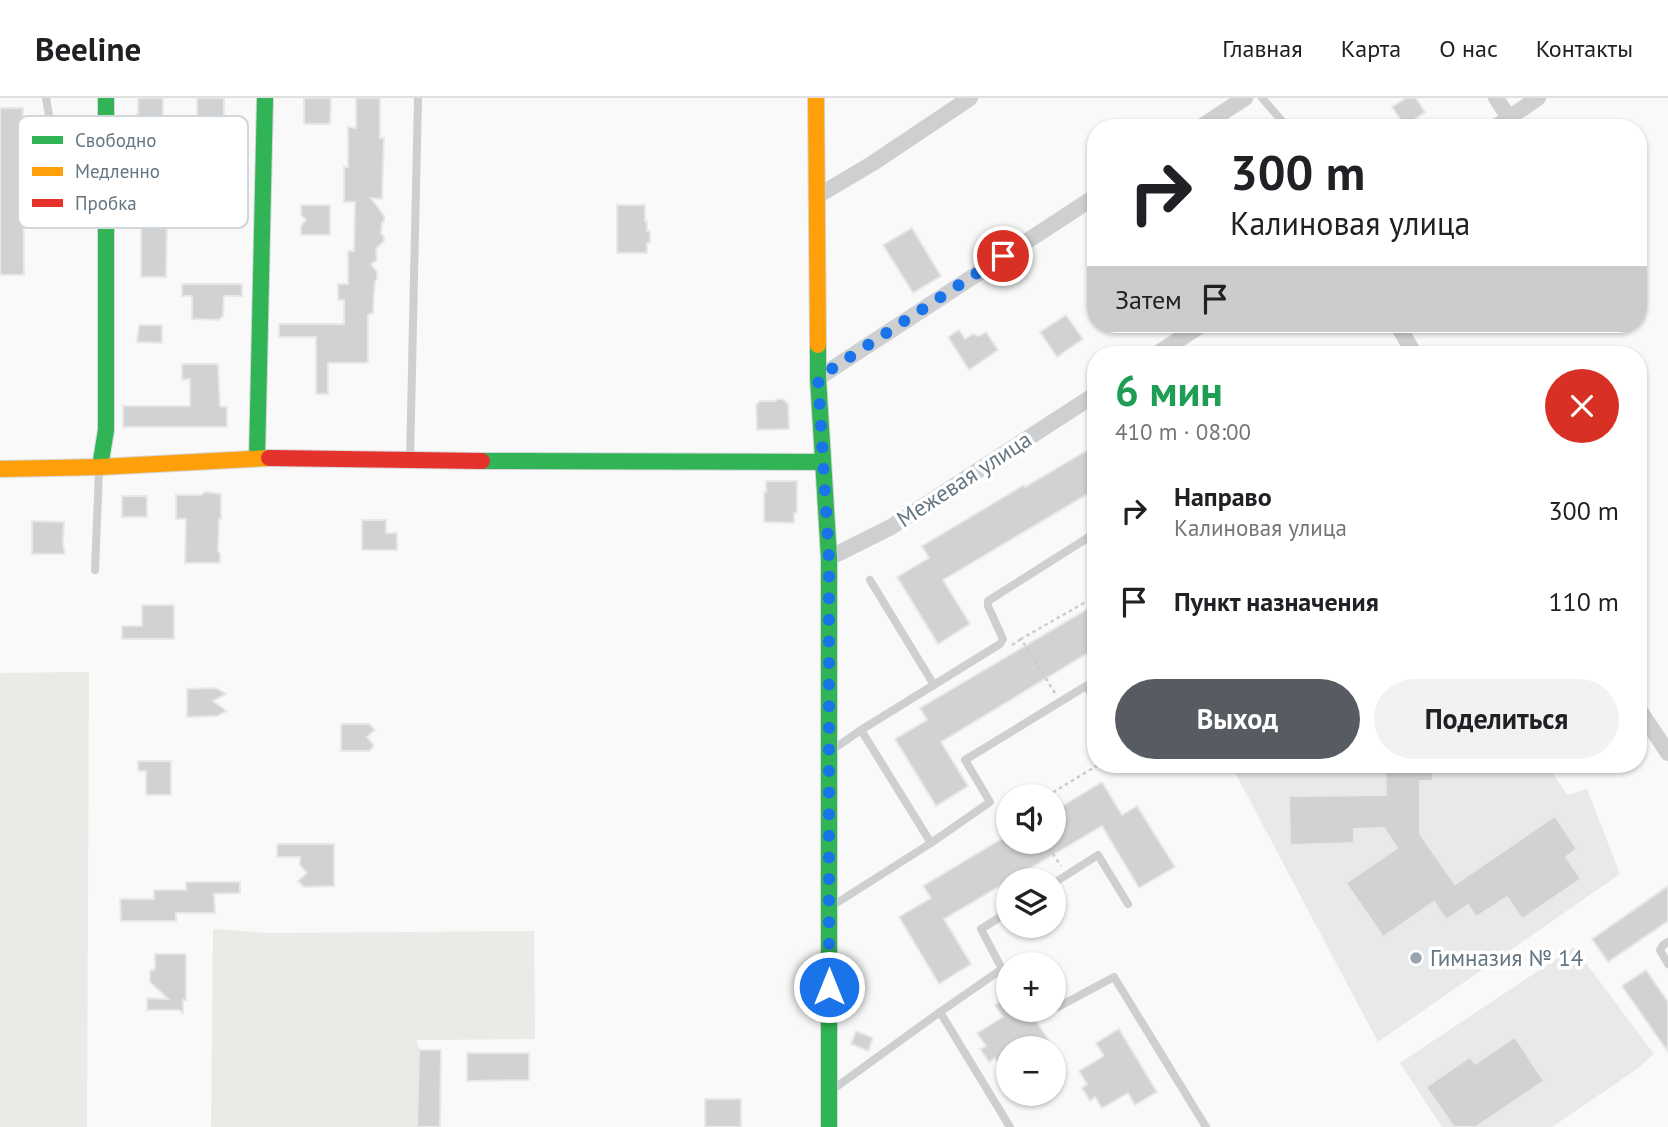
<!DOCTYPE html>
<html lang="ru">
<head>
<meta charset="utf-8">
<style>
  :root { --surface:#fff; --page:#f2f2f2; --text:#202124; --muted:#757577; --line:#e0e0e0; --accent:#565c61 }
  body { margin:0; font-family:"PT Sans",sans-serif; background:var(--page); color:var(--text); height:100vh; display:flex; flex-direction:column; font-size:26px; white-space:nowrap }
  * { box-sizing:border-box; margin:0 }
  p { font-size:23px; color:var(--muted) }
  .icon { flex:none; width:38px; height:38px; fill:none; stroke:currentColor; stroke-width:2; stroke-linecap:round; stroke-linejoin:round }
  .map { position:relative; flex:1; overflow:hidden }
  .drawer { position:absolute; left:1087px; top:248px; width:560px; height:427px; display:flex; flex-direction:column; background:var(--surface); border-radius:28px; box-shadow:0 2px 5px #0004 }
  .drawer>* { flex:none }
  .top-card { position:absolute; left:1087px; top:21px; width:560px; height:214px; border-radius:28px; box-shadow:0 2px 5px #0004; background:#fff; color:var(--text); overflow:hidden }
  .controls { position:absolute; left:996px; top:686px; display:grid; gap:14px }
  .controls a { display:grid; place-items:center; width:70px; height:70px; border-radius:50%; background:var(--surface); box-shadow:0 2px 5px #0004; font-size:35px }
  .pin { position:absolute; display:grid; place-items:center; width:60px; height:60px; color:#fff; margin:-30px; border:4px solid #fff; border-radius:50%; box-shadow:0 2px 7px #0007 }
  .me { position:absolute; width:77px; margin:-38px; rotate:0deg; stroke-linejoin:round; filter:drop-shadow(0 0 5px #0008) }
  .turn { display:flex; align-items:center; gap:24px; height:147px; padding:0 28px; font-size:32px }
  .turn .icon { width:91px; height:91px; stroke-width:2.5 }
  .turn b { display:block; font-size:49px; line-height:60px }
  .then { display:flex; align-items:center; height:66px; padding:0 28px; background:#0003; gap:14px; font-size:26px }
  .round { display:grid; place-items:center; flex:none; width:74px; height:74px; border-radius:37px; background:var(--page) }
  .overview { display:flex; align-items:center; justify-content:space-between; height:119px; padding:0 28px }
  h1 { font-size:42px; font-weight:700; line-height:52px; color:#1e9e55 }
  .action { display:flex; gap:14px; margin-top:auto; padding:14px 28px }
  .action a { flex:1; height:80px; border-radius:42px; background:var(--accent); color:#fff; font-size:28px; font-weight:700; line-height:80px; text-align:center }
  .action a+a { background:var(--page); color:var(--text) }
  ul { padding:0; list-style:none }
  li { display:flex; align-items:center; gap:21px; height:91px; padding:0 28px }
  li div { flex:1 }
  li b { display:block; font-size:26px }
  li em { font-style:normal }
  header { display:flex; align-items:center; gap:42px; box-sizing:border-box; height:98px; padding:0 35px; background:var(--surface); border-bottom:2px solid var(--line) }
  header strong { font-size:33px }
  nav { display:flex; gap:38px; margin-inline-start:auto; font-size:24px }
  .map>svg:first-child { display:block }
  .built { fill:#e8e9e9 }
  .green { fill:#e8ebe6 }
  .building { fill:#d0d2d3; stroke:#e8e8e8; stroke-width:2 }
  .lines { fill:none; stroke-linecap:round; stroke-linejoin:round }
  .fast-casing { stroke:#d5d6d7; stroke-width:18 }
  .slow-casing { stroke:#d5d6d7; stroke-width:18 }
  .jam-casing { stroke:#d5d6d7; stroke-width:18 }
  .path { stroke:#cbcccd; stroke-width:2.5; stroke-dasharray:3.5 3.5; stroke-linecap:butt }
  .lane { stroke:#cecfd0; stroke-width:8 }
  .street { stroke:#cecfd0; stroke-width:16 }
  .fast { stroke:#30b455; stroke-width:16 }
  .slow { stroke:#ff9f0a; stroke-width:16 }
  .jam { stroke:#e5322d; stroke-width:16 }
  .route { stroke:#1a73e8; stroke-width:12; stroke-dasharray:0 21.6 }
  .poi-dot { fill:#99a4ac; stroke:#fff; stroke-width:2.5 }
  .labels { text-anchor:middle; stroke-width:7; stroke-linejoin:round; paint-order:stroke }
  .street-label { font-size:23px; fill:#657683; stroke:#fff }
  .poi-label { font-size:23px; fill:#657683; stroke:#fff; text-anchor:start }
  .key { fill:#fff; stroke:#d1d6da; stroke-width:2 }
  .key-label { font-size:19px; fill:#657683 }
</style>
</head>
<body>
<header>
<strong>Beeline</strong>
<nav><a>Главная</a><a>Карта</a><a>О нас</a><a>Контакты</a></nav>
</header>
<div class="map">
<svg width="1668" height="1029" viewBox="0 0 1668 1029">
  <rect width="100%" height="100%" fill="#f9f9f9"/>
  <g class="built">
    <path d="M1231,667H1548L1567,697L1587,691L1620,776L1378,944Z"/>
    <path d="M1574,849L1654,956L1637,971L1552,1029H1442L1400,965Z"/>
  </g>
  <g class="green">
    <path d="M89,574L87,1029H0V575Z"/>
    <path d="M213,831L269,835L534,833L535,941L417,942L419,952L417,1029H211Z"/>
  </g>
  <g class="building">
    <path d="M138,0H163V24H128L138,15Z"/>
    <rect x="197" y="0" width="27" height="25"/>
    <path d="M304,0H331L330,26H304Z"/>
    <path d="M356,0H380V40H384L382,101L371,100L384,118V123L382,125L381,136L384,138V143L376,151L377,162L371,166L377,174V181L375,183L374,197L373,215L368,217V264L366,265H328V296H316V239H279V226H344V202H338V186H348V153H354L355,104H344V69H348V29L356,30Z"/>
    <path d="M1406,0H1416L1425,14L1405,28L1392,9Z"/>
    <path d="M0,10H23L24,177H0Z"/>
    <path d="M141,107H172V124H167L166,179H141Z"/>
    <path d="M301,107H330V137H301V128L306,122L301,117Z"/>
    <path d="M617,107H645V123H647V133H650V145H647V155H617Z"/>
    <path d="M912,130L941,178L913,195L883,147Z"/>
    <path d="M182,186H242V198H224L223,218L219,222L192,221V198H182Z"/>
    <path d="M1066,217L1083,241L1057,259L1040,234Z"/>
    <path d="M139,227H162V245L137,244Z"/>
    <path d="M959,232L965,241L973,236L979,238L986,234L998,252L969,272L948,239Z"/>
    <path d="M182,266H218L220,308L227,309V329H123V308H190V281L182,282Z"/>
    <path d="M778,301H783L788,306L789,331L757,332L756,307L760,303H775Z"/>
    <path d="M1096,347V391L943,482L970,526L938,546L897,479L929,460L922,448L1024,387L1025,389Z"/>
    <path d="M766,383H797V415H794V425L764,424V394H766Z"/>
    <path d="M205,394L221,396V421H219L218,453L220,456V465H185L186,421H176V397H201Z"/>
    <rect x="122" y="398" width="25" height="21"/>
    <path d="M362,422H386V435H397V452H362Z"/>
    <path d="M32,423L64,424L63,445L65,456H32Z"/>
    <path d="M1096,506V550L941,644L968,688L936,708L895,641L927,622L920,610Z"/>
    <path d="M142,507H174V541H122V528H142Z"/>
    <path d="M216,590L226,596L213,603L227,613L217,618L187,619V591Z"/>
    <path d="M341,626H369L375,632L367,639L374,648L369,653H341Z"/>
    <path d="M138,663H171V697H146V673H138Z"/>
    <path d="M1385,667H1433V683H1420V736L1455,786L1555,718L1577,751L1566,759L1581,781L1522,821L1507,799L1476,819L1468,807L1446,822L1434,804L1383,839L1346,785L1397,750L1384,730L1354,731V745L1290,747L1289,698L1386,697Z"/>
    <path d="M1102,684L1122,717L1137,708L1175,769L1139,790L1102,728L944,821L971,866L939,886L899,819L931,800L923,788L1008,737V744H1054V713Z"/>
    <path d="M277,746H334V788L304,789L298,783L307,775L300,767V759H277Z"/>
    <path d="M186,784H240V795L214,796L215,815H176V823H121L120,801H154V792H186Z"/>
    <path d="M1668,788V823L1608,864L1592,841Z"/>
    <path d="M155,856H186V902H183V915L179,912H147V900L168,901L150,884V873L155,871Z"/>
    <path d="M1646,872L1668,904V954L1622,888Z"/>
    <path d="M1008,899V912H1029L1054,950H1008V981L995,960L989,964L980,951L986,948L977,935L1003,919L995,907Z"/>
    <path d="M1119,931L1157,994L1135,1007L1128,995L1102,1010L1095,999L1090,1003L1082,990L1087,986L1079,973L1104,958L1096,945Z"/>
    <path d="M856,933L873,940L868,953L851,946Z"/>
    <path d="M1515,939L1544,983L1476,1029H1454L1426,989L1470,959L1475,966Z"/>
    <path d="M419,952H441L440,1029H417Z"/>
    <path d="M467,955H529V982L467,983Z"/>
    <rect x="705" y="1001" width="36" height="28"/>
  </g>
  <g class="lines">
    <g class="fast-casing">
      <g id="fast">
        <path d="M818,247V280L829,460V1029"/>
        <path d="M257,360L265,0"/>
        <path d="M482,363L823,364"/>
        <path d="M100,369L106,332V0"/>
      </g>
    </g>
    <g class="slow-casing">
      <g id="slow">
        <path d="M816,0L818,247"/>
        <path d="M0,371L100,369L269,360"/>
      </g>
    </g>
    <g class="jam-casing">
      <path id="jam" d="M269,360L482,363"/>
    </g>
    <g class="path">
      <path d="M1012,547L1021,541"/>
      <path d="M1055,595L1021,541L1096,498"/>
      <path d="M1047,698L1098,667"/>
      <path d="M1045,744L1061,768"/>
    </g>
    <g class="lane">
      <path d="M46,0L51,29"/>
      <path d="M1262,0L1288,30"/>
      <path d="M410,361L418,0"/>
      <path d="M95,472L99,372"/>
      <path d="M870,482L934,587"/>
      <path d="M861,632L931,745"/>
      <path d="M832,652L861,632L1000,546L1003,541L1002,539L988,508V503L1089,439H1096"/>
      <path d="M1054,785L1098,757L1128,806"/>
      <path d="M832,808L931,745L990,704L965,662L1086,588L1096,603"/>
      <path d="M1668,844L1663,847L1660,852L1668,866"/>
      <path d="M1002,871L981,831L1008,814"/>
      <path d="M1054,903L1058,909L1114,879L1206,1029"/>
      <path d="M940,914L1002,871L1008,870"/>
      <path d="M832,992L940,914L1010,1029"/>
    </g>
    <g class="street">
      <path d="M1496,0L1509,20"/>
      <path d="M1199,30L1245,0"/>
      <path d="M1494,30L1538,0"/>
      <path d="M816,99L873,65L970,0"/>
      <path d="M1397,226L1415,257"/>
      <path d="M1155,257L1203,226"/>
      <path d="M818,280L1096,98"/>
      <path d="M829,460L891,429L1096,296"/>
      <path d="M1638,610L1668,655"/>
    </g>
    <use href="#fast" class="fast"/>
    <use href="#slow" class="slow"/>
    <use href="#jam" class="jam"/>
  </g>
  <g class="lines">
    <path class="route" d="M829,889V460L818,280L1003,158"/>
  </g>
  <circle class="poi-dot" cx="1416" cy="860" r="7"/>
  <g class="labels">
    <g class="street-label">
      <text transform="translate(964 381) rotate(-33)" y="8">Межевая улица</text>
    </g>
    <g class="poi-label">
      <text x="1430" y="868">Гимназия № 14</text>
    </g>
  </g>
  <rect x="18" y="18" width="230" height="112" rx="10" class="key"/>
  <rect x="32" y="38" width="31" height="8" fill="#30b455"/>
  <rect x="32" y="69" width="31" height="9" fill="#ff9f0a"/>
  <rect x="32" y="101" width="31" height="8" fill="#e5322d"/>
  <g class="key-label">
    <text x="75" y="49">Свободно</text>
    <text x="75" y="80">Медленно</text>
    <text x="75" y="112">Пробка</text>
  </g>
</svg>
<div class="controls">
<a><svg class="icon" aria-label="sound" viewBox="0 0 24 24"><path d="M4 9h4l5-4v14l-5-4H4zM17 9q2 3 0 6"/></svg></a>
<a><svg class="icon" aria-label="layers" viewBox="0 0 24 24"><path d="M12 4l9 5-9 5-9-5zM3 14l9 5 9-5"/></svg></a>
<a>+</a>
<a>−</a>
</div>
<div class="pin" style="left:1003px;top:158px;background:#d93025"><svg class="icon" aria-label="arrive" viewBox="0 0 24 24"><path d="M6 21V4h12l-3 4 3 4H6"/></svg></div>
<svg class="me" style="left:829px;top:889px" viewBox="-20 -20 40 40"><circle r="17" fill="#1a73e8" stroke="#fff" stroke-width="3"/><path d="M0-11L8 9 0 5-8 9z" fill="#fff"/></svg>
<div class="top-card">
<div class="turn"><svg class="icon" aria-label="right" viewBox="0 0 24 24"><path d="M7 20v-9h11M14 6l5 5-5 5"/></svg><div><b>300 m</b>Калиновая улица</div></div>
<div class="then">Затем<svg class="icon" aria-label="arrive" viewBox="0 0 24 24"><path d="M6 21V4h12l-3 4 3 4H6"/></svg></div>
</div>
<section class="drawer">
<div class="overview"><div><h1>6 мин</h1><p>410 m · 08:00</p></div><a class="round" style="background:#d93025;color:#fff"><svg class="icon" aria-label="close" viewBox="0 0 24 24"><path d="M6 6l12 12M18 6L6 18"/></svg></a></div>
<ul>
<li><svg class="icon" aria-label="right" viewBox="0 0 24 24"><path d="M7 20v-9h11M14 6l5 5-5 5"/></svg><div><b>Направо</b><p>Калиновая улица</p></div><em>300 m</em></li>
<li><svg class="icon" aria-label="arrive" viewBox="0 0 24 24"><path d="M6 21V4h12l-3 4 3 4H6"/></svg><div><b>Пункт назначения</b></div><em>110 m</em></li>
</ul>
<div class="action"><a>Выход</a><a>Поделиться</a></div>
</section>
</div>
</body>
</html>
